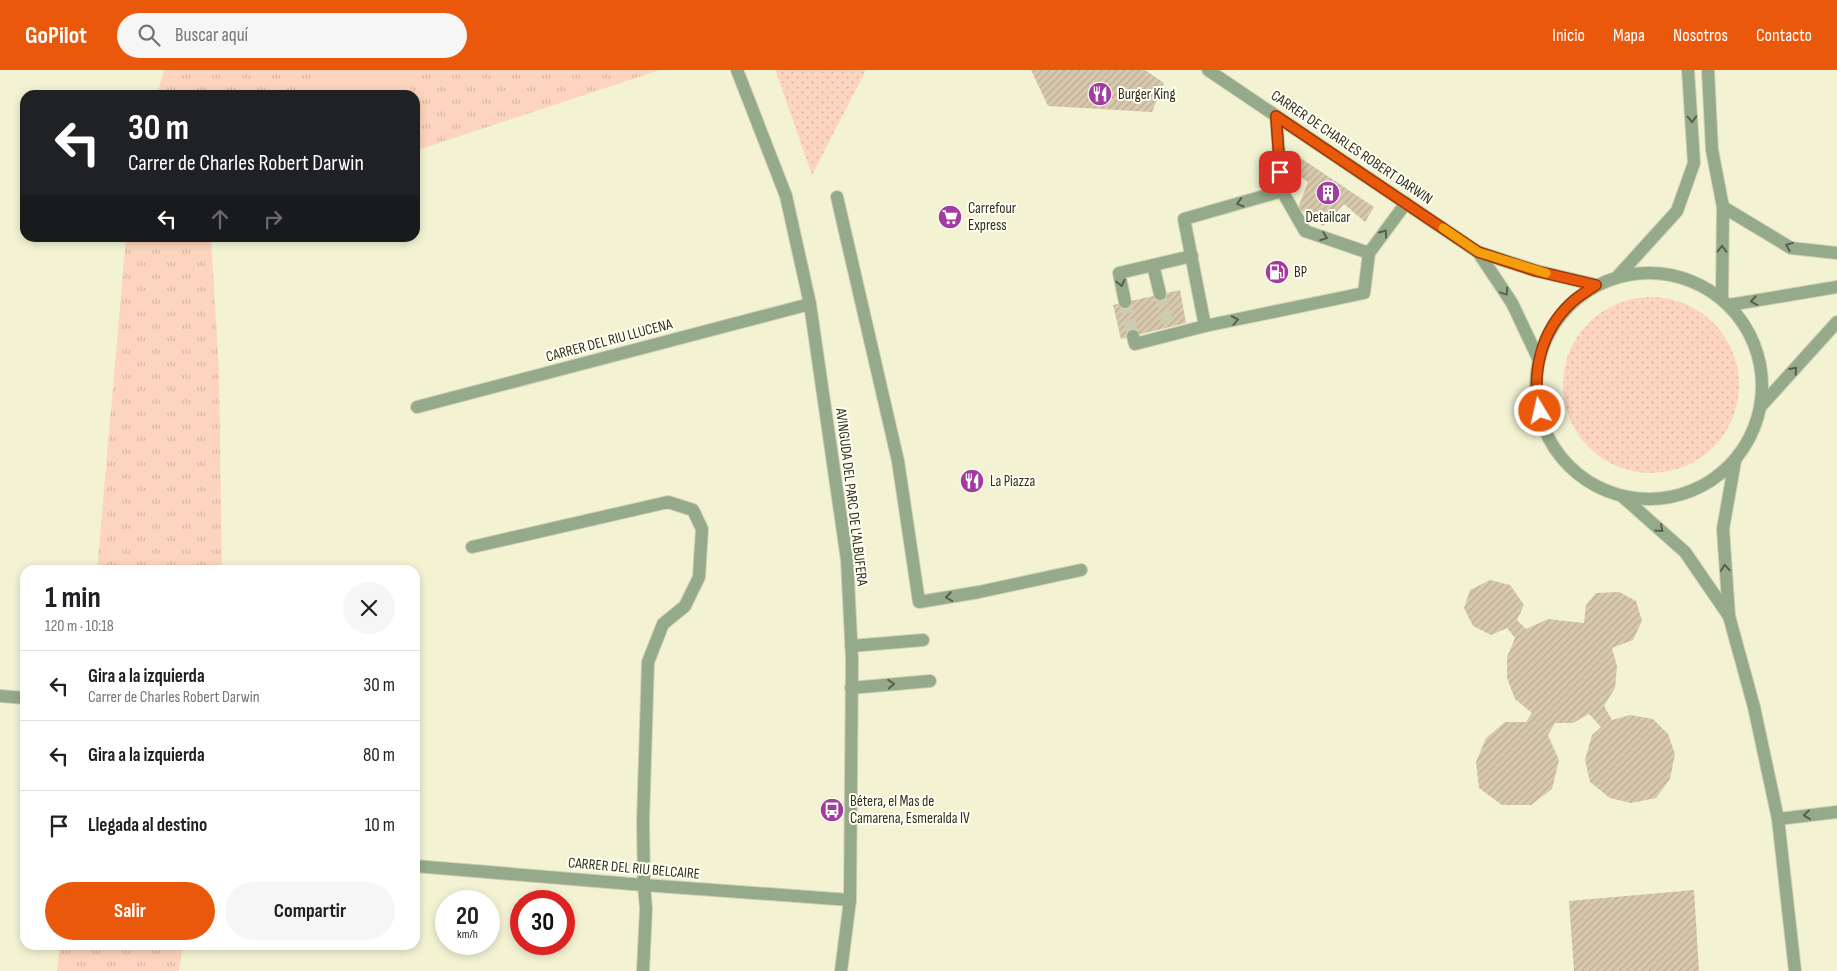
<!DOCTYPE html>
<html lang="es">
<head>
<meta charset="utf-8">
<style>
  :root { --surface:#fff; --page:#f6f6f6; --text:#202124; --muted:#757577; --line:#e0e0e0; --accent:#ea580c }
  body { margin:0; font-family:"Sofia Sans Condensed",sans-serif; background:var(--page); color:var(--text); height:100vh; display:flex; flex-direction:column; font-size:19px; white-space:nowrap }
  * { box-sizing:border-box; margin:0 }
  p { font-size:16px; color:var(--muted) }
  .icon { flex:none; width:28px; height:28px; fill:none; stroke:currentColor; stroke-width:2; stroke-linecap:round; stroke-linejoin:round }
  .map { position:relative; flex:1; overflow:hidden }
  .drawer { position:absolute; left:20px; top:495px; width:400px; height:385px; display:flex; flex-direction:column; background:var(--surface); border-radius:15px; box-shadow:0 2px 8px #0003 }
  .drawer>* { flex:none }
  .hud { position:absolute; left:20px; top:20px; width:400px; height:152px; border-radius:15px; box-shadow:0 2px 8px #0003; background:#202124; color:#fff; overflow:hidden }
  .speed { position:absolute; left:435px; top:820px; display:flex; gap:10px; font-size:25px; font-weight:700; text-align:center }
  .speed>* { display:grid; place-content:center; width:65px; height:65px; border-radius:50%; background:var(--surface); box-shadow:0 2px 8px #0003; line-height:1 }
  .speed small { font-size:12px; font-weight:400 }
  .speed .limit { border:8px solid #d22; background:#fff; color:#111 }
  .pin { position:absolute; display:grid; place-items:center; width:42px; height:42px; color:#fff; margin:-21px; border-radius:10px; box-shadow:0 2px 8px #0006 }
  .me { position:absolute; width:55px; margin:-28px; rotate:351deg; stroke-linejoin:round; filter:drop-shadow(0 0 4px #0008) }
  .turn { display:flex; align-items:center; gap:18px; height:105px; padding:0 25px; font-size:22px }
  .turn .icon { width:65px; height:65px; stroke-width:2.5 }
  .turn b { display:block; font-size:35px; line-height:42px }
  .lanes { display:flex; align-items:center; height:48px; padding:0 25px; background:#0003; justify-content:center; gap:25px; direction:ltr }
  .lanes .off { opacity:.35 }
  .round { display:grid; place-items:center; flex:none; width:52px; height:52px; border-radius:26px; background:var(--page) }
  .head { display:flex; align-items:center; justify-content:space-between; height:85px; padding:0 25px }
  h1 { font-size:30px; font-weight:700; line-height:38px }
  .button { display:flex; gap:10px; margin-top:auto; padding:10px 25px }
  .button a { flex:1; height:58px; border-radius:30px; background:var(--accent); color:#fff; font-size:20px; font-weight:700; line-height:58px; text-align:center }
  .button a+a { background:var(--page); color:var(--text) }
  ul { padding:0; list-style:none }
  li { display:flex; align-items:center; gap:15px; height:70px; padding:0 25px; border-top:1px solid var(--line) }
  li div { flex:1 }
  li b { display:block; font-size:19px }
  li em { font-style:normal }
  header { display:flex; align-items:center; gap:30px; box-sizing:border-box; height:70px; padding:0 25px; background:var(--accent); color:#fff }
  header strong { font-size:24px }
  nav { display:flex; gap:28px; margin-inline-start:auto; font-size:18px }
  .search { width:350px; height:45px; background:var(--page); display:flex; align-items:center; gap:12px; box-sizing:border-box; padding:0 18px; border-radius:28px; color:var(--muted); font-size:19px }
  .map>svg:first-child { display:block }
  .grass { fill:url(#grass-dots) }
  .park { fill:url(#park-tufts) }
  .pitch { fill:#fdd5be }
  .building { fill:url(#building-hatch) }
  .lines { fill:none; stroke-linecap:round; stroke-linejoin:round }
  .minor-tunnel { stroke:#ccccb0; stroke-width:12; stroke-dasharray:12 6; stroke-linecap:butt }
  .minor-casing { stroke:#d0d0b4; stroke-width:14 }
  .minor { stroke:#95aa8a; stroke-width:12 }
  .oneway { stroke:#57604c }
  .route-casing { stroke:#983908; stroke-width:12 }
  .route { stroke:#ea580c; stroke-width:9 }
  .slow { stroke:#f59e0b; stroke-width:9 }
  .labels { text-anchor:middle; stroke-width:4; stroke-linejoin:round; paint-order:stroke }
  .poi-label { font-size:15px; fill:#2e2e22; stroke:#fffff2; text-anchor:start }
  .street-label { font-size:15px; fill:#2e2e22; stroke:#fffff2 }
</style>
</head>
<body>
<header>
<strong>GoPilot</strong>
<div class="search"><svg class="icon" aria-label="search" viewBox="0 0 24 24"><circle cx="10" cy="10" r="6"/><path d="M15 15l6 6"/></svg>Buscar aquí</div>
<nav><a>Inicio</a><a>Mapa</a><a>Nosotros</a><a>Contacto</a></nav>
</header>
<div class="map">
<svg width="1837" height="901" viewBox="0 0 1837 901">
  <defs>
    <pattern id="grass-dots" width="8" height="8" patternUnits="userSpaceOnUse" patternTransform="scale(1.25)"><rect width="8" height="8" fill="#fdd5be"/><path d="M2 2h.1M6 6h.1" fill="none" stroke="#d9b7a3" stroke-width="1.8" stroke-linecap="round"/></pattern>
    <pattern id="park-tufts" width="24" height="20" patternUnits="userSpaceOnUse" patternTransform="scale(1.25)"><rect width="24" height="20" fill="#fdd5be"/><path d="M3 7l-1-3M5 7V3M7 7l1-3M15 17l-1-3M17 17v-4M19 17l1-3" fill="none" stroke="#d9b7a3"/></pattern>
    <pattern id="building-hatch" width="6" height="6" patternUnits="userSpaceOnUse" patternTransform="scale(1.25)"><rect width="6" height="6" fill="#d8c8ad"/><path d="M-1 1l2-2M0 6l6-6M5 7l2-2" fill="none" stroke="#baac95"/></pattern>
  </defs>
  <rect width="100%" height="100%" fill="#f3f3d4"/>
  <g class="grass">
    <path d="M775,0H866L812,105L776,2Z"/>
    <circle cx="1651" cy="315" r="88"/>
  </g>
  <g class="park">
    <path d="M164,0H660L415,81V25H157Z"/>
    <path d="M126,168H211L219,302L222,500H97Z"/>
    <path d="M60,875H183L179,901H57Z"/>
  </g>
  <path class="pitch" d="M343,0H406L413,25H318L314,11Z"/>
  <g class="building">
    <path d="M1031,0H1145L1164,13L1152,42L1048,36Z"/>
    <path d="M1299,87L1374,137L1365,152L1344,134L1323,156L1298,138L1308,112L1285,96Z"/>
    <path d="M1180,220L1186,253L1121,269L1113,235Z"/>
    <path d="M1490,510L1510,515L1524,535L1517,550L1526,559L1548,549L1584,553L1586,535L1596,523L1619,522L1636,531L1642,551L1633,570L1612,578L1617,596L1615,618L1604,636L1612,650L1630,645L1653,649L1668,664L1675,684L1670,709L1656,728L1631,733L1610,728L1590,712L1585,690L1592,665L1601,657L1589,644L1573,653H1555L1548,665L1559,690L1552,719L1531,735H1502L1479,718L1476,692L1486,668L1505,652H1526L1532,643L1515,629L1507,608V587L1515,568L1507,558L1491,565L1473,556L1464,538L1470,520Z"/>
    <path d="M1694,820L1699,901H1574L1569,831Z"/>
  </g>
  <g class="lines">
    <g class="minor-tunnel">
      <path d="M1160,224L1169,258"/>
      <path d="M1125,232L1133,266"/>
    </g>
    <g class="minor-casing">
      <g id="minor">
        <path d="M737,0L786,126L810,234L847,490L852,589L850,830L841,901"/>
        <path d="M1208,0L1478,182L1537,201L1596,215"/>
        <path d="M1708,0L1712,80L1723,137L1722,228"/>
        <path d="M1276,46L1282,121L1184,149L1205,256L1364,223L1369,183L1406,133"/>
        <path d="M1282,121L1305,161L1369,183"/>
        <path d="M837,127L898,391L919,532L979,522L1081,500"/>
        <path d="M1723,137L1791,178L1837,183"/>
        <path d="M1478,182L1512,233L1538,288"/>
        <path d="M1153,195L1160,224"/>
        <circle cx="1649" cy="316" r="113"/>
        <path d="M1618,206L1677,141L1694,93L1688,0"/>
        <path d="M1125,232L1119,203L1192,186"/>
        <path d="M1729,235L1837,217"/>
        <path d="M1133,266L1135,274L1205,256"/>
        <path d="M1761,336L1837,252"/>
        <path d="M417,337L810,234"/>
        <path d="M1735,391L1723,459L1729,546L1754,637L1778,749L1795,901"/>
        <path d="M1623,427L1685,482L1729,546"/>
        <path d="M472,477L668,432L693,440L702,459L699,507L685,536L663,554L648,592L643,752L644,815L646,839L643,901"/>
        <path d="M851,576L923,570"/>
        <path d="M851,618L930,611"/>
        <path d="M0,626L25,628"/>
        <path d="M1778,749L1837,742"/>
        <path d="M415,796L644,815L850,830"/>
      </g>
    </g>
    <use href="#minor" class="minor"/>
  </g>
  <defs><path id="oneway-chevron" d="M-2-3.5L2.5 0L-2 3.5" fill="none" stroke-width="1.6" stroke-linecap="round" stroke-linejoin="round" transform="scale(1.25)"/></defs>
  <g class="oneway">
    <use href="#oneway-chevron" transform="translate(1692 49) rotate(88)"/>
    <use href="#oneway-chevron" transform="translate(1240 133) rotate(164)"/>
    <use href="#oneway-chevron" transform="translate(1384 163) rotate(-54)"/>
    <use href="#oneway-chevron" transform="translate(1324 167) rotate(20)"/>
    <use href="#oneway-chevron" transform="translate(1789 176) rotate(-158)"/>
    <use href="#oneway-chevron" transform="translate(1722 179) rotate(-89)"/>
    <use href="#oneway-chevron" transform="translate(1121 213) rotate(78)"/>
    <use href="#oneway-chevron" transform="translate(1505 222) rotate(56)"/>
    <use href="#oneway-chevron" transform="translate(1754 231) rotate(170)"/>
    <use href="#oneway-chevron" transform="translate(1235 250) rotate(-12)"/>
    <use href="#oneway-chevron" transform="translate(1794 300) rotate(-48)"/>
    <use href="#oneway-chevron" transform="translate(1660 459) rotate(42)"/>
    <use href="#oneway-chevron" transform="translate(1725 498) rotate(-94)"/>
    <use href="#oneway-chevron" transform="translate(949 527) rotate(171)"/>
    <use href="#oneway-chevron" transform="translate(891 614) rotate(-5)"/>
    <use href="#oneway-chevron" transform="translate(1807 745) rotate(174)"/>
  </g>
  <g class="lines">
    <g class="route-casing">
      <path id="route" d="M1280,102L1276,46L1478,182L1536,201L1596,215C1588,221 1578,226 1571,233C1541,261 1531,303 1540,341"/>
    </g>
    <use href="#route" class="route"/>
    <path class="slow" d="M1443,158L1478,182L1546,203"/>
  </g>
  <defs>
    <g id="restaurant-disc" transform="scale(1.25)"><circle r="9.5" fill="#a33ca0" stroke="#fffff2"/><path d="M-5-6h1v4h1v-4h1v4h1v-4h1v5L-1.5 .5V6h-2V.5L-5-1ZM5-6V6H3V1.5H1.5Q1.5-4 5-6Z" fill="#fff"/></g>
    <g id="building-disc" transform="scale(1.25)"><circle r="9.5" fill="#a33ca0" stroke="#fffff2"/><path d="M-4-6H4V6H1V3H-1V6H-4ZM-2.5-4.3h1.7v1.8h-1.7ZM.8-4.3h1.7v1.8H.8ZM-2.5-1h1.7V.8h-1.7ZM.8-1h1.7V.8H.8Z" fill="#fff"/></g>
    <g id="supermarket-disc" transform="scale(1.25)"><circle r="9.5" fill="#a33ca0" stroke="#fffff2"/><path d="M-6-5.5h2.5l.6 2H6L4.5 2H-2.5L-4.4-4H-6ZM-1.5 3.2a1.3 1.3 0 1 0 .1 0ZM3 3.2a1.3 1.3 0 1 0 .1 0Z" fill="#fff"/></g>
    <g id="fuel-disc" transform="scale(1.25)"><circle r="9.5" fill="#a33ca0" stroke="#fffff2"/><path d="M-5.5-6h7V0h2V4h1.3V-2.5L3-4.5l.8-.8L6-3V5H2.5V1h-1V6h-7ZM-4.2-4.7v3.2H.2V-4.7Z" fill="#fff"/></g>
    <g id="bus-disc" transform="scale(1.25)"><circle r="9.5" fill="#a33ca0" stroke="#fffff2"/><path d="M-5-6H5V4H4V6H2V4H-2V6H-4V4H-5ZM-3.5-4V0h7V-4ZM-3.5 1.2v1.5H-2V1.2ZM2 1.2v1.5H3.5V1.2Z" fill="#fff"/></g>
  </defs>
  <g fill-rule="evenodd">
    <use href="#restaurant-disc" x="1100" y="24"/>
    <use href="#building-disc" x="1328" y="123"/>
    <use href="#supermarket-disc" x="950" y="147"/>
    <use href="#fuel-disc" x="1277" y="202"/>
    <use href="#restaurant-disc" x="972" y="411"/>
    <use href="#bus-disc" x="832" y="740"/>
  </g>
  <g class="labels">
    <g class="poi-label">
      <text x="1118" y="29">Burger King</text>
      <text x="968" y="143">Carrefour<tspan x="968" dy="17">Express</tspan></text>
      <text x="1328" y="152" text-anchor="middle">Detailcar</text>
      <text x="1294" y="207">BP</text>
      <text x="990" y="416">La Piazza</text>
      <text x="850" y="736">Bétera, el Mas de<tspan x="850" dy="17">Camarena, Esmeralda IV</tspan></text>
    </g>
    <g class="street-label">
      <text transform="translate(1352 77) rotate(34)" y="5">CARRER DE CHARLES ROBERT DARWIN</text>
      <text transform="translate(609 270) rotate(-15)" y="5">CARRER DEL RIU LLUCENA</text>
      <text transform="translate(852 427) rotate(83)" y="5">AVINGUDA DEL PARC DE L'ALBUFERA</text>
      <text transform="translate(634 798) rotate(5)" y="5">CARRER DEL RIU BELCAIRE</text>
    </g>
  </g>
</svg>
<div class="speed"><div>20<small>km/h</small></div><div class="limit">30</div></div>
<div class="pin" style="left:1280px;top:102px;background:#d93025"><svg class="icon" aria-label="arrive" viewBox="0 0 24 24"><path d="M6 21V4h12l-3 4 3 4H6"/></svg></div>
<svg class="me" style="left:1540px;top:341px" viewBox="-20 -20 40 40"><circle r="17" fill="#ea580c" stroke="#fff" stroke-width="3"/><path d="M0-11L8 9 0 5-8 9z" fill="#fff"/></svg>
<div class="hud">
<div class="turn"><svg class="icon" aria-label="left" viewBox="0 0 24 24"><path d="M17 20v-9H6M10 6l-5 5 5 5"/></svg><div><b>30 m</b>Carrer de Charles Robert Darwin</div></div>
<div class="lanes"><svg class="icon" aria-label="left" viewBox="0 0 24 24"><path d="M17 20v-9H6M10 6l-5 5 5 5"/></svg><svg class="icon off" aria-label="ahead" viewBox="0 0 24 24"><path d="M12 20V5M6 11l6-6 6 6"/></svg><svg class="icon off" aria-label="right" viewBox="0 0 24 24"><path d="M7 20v-9h11M14 6l5 5-5 5"/></svg></div>
</div>
<section class="drawer">
<div class="head"><div><h1>1 min</h1><p>120 m · 10:18</p></div><a class="round"><svg class="icon" aria-label="close" viewBox="0 0 24 24"><path d="M6 6l12 12M18 6L6 18"/></svg></a></div>
<ul>
<li><svg class="icon" aria-label="left" viewBox="0 0 24 24"><path d="M17 20v-9H6M10 6l-5 5 5 5"/></svg><div><b>Gira a la izquierda</b><p>Carrer de Charles Robert Darwin</p></div><em>30 m</em></li>
<li><svg class="icon" aria-label="left" viewBox="0 0 24 24"><path d="M17 20v-9H6M10 6l-5 5 5 5"/></svg><div><b>Gira a la izquierda</b></div><em>80 m</em></li>
<li><svg class="icon" aria-label="arrive" viewBox="0 0 24 24"><path d="M6 21V4h12l-3 4 3 4H6"/></svg><div><b>Llegada al destino</b></div><em>10 m</em></li>
</ul>
<div class="button"><a>Salir</a><a>Compartir</a></div>
</section>
</div>
</body>
</html>
